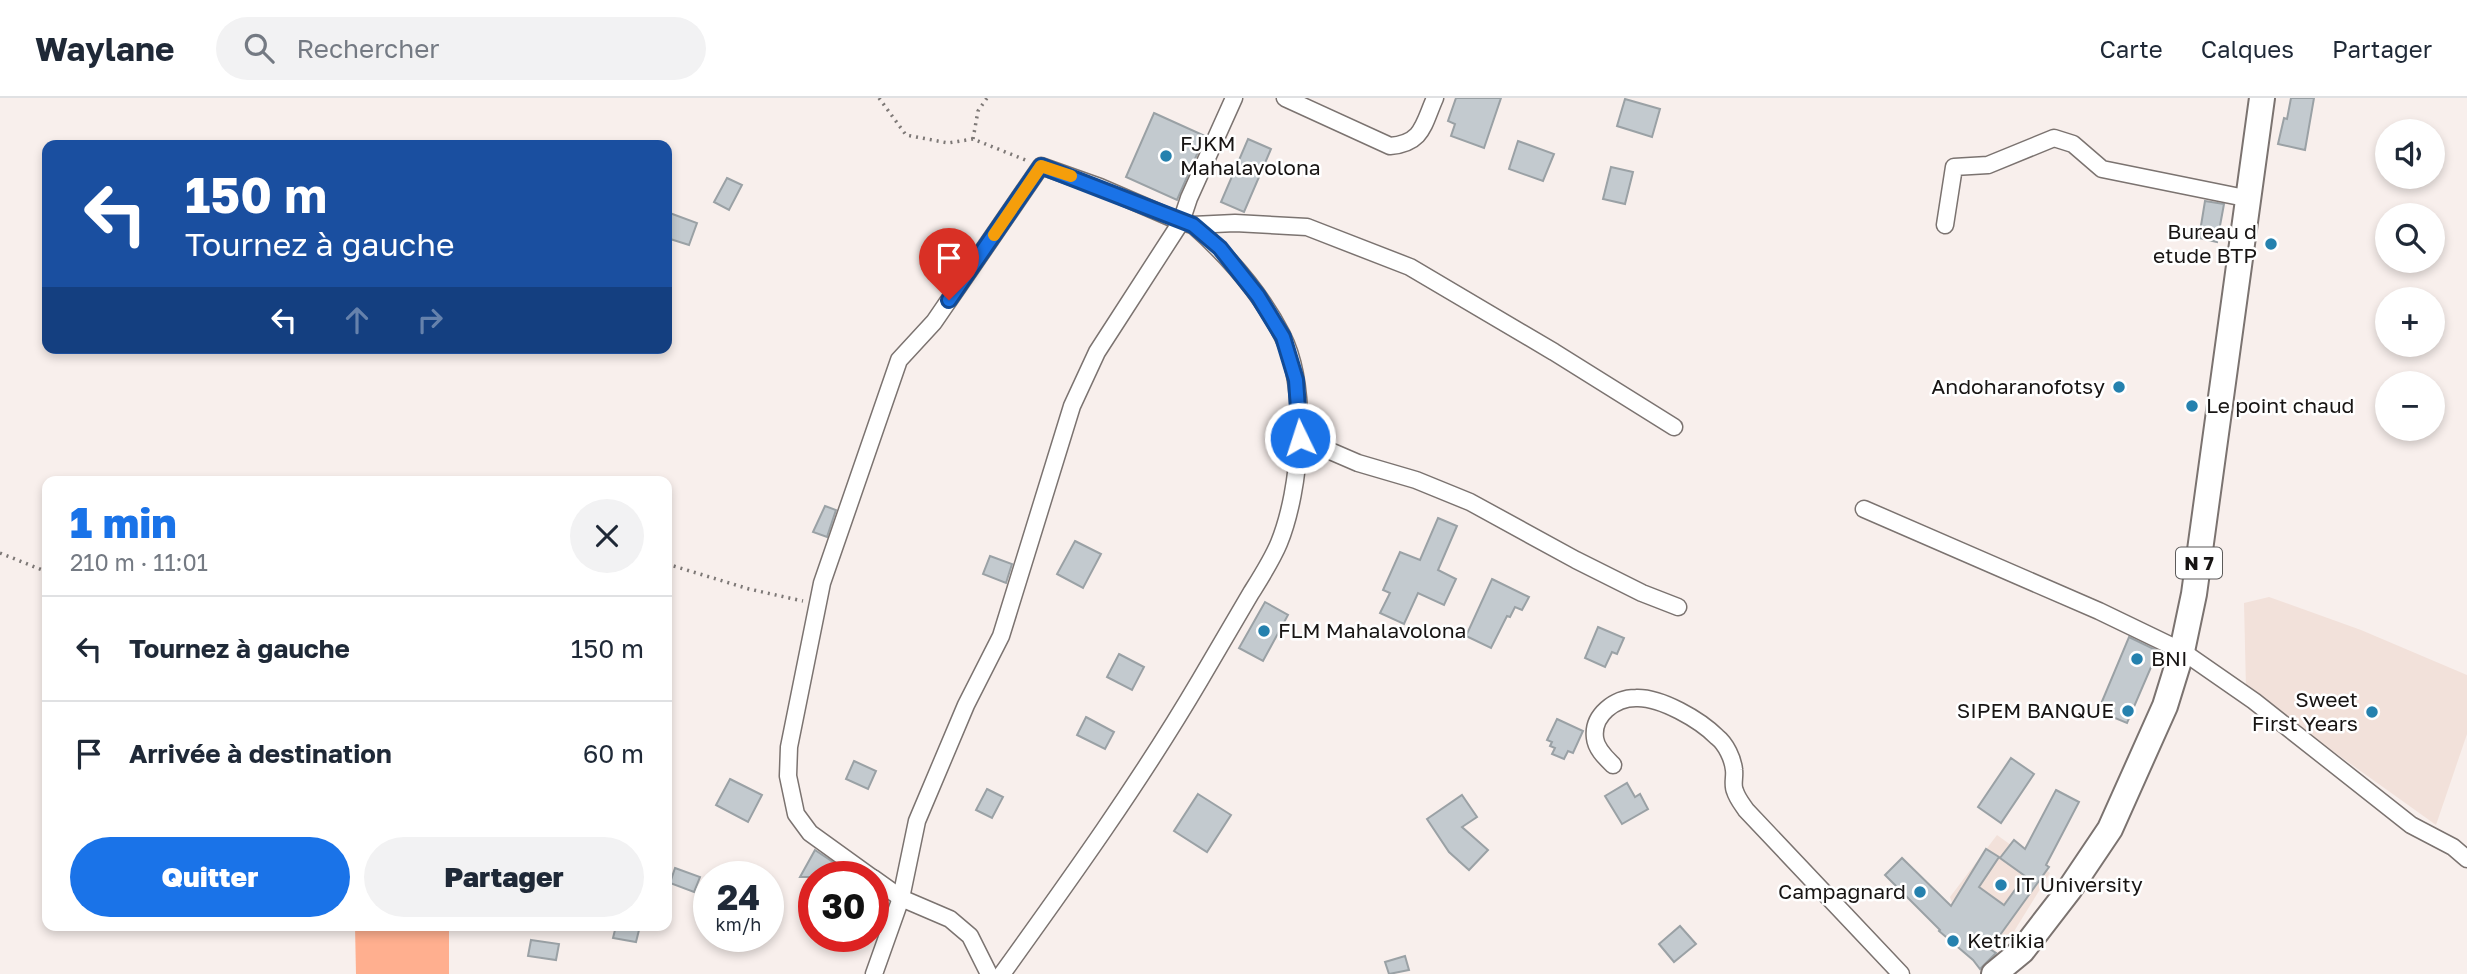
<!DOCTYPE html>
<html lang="fr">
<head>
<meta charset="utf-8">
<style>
  :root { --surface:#fff; --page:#f2f2f3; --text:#1f2937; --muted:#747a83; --line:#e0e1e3; --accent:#1a73e8 }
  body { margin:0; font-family:"Golos Text",sans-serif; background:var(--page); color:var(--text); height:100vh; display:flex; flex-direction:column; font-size:26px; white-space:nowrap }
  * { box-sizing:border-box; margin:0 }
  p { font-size:23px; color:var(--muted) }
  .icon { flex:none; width:38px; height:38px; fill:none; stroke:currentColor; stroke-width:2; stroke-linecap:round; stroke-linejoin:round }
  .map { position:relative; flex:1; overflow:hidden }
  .side { position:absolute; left:42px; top:378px; width:630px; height:455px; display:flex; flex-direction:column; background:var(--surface); border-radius:14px; box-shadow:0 4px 10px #0003 }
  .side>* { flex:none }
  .banner { position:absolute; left:42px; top:42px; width:630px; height:214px; border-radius:14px; box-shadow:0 4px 10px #0003; background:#1a4fa0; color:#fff; overflow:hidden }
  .buttons { position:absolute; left:2375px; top:21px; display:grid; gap:14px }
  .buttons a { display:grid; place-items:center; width:70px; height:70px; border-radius:50%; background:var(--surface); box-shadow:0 4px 10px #0003; font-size:35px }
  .speed { position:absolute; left:693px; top:763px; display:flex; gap:14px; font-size:35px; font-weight:700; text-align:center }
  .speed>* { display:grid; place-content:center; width:91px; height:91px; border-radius:50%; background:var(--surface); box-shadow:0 4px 10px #0003; line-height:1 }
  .speed small { font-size:18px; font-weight:400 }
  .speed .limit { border:10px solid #d22; background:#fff; color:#111 }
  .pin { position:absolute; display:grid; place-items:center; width:60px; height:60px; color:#fff; margin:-72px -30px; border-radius:50% 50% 50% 0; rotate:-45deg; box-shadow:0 0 7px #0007 }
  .pin .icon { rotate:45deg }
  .me { position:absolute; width:77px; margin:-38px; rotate:356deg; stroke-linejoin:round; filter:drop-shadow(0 0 5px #0008) }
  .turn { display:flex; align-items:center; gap:24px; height:147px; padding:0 28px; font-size:32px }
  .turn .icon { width:91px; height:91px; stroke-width:2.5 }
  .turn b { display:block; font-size:49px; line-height:60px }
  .lanes { display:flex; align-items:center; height:66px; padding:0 28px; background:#0003; justify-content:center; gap:35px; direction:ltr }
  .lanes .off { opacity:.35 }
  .round { display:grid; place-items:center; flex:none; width:74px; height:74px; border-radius:37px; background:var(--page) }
  .overview { display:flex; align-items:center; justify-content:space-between; height:119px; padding:0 28px }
  h1 { font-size:42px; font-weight:800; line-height:52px; color:var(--accent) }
  .action { display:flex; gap:14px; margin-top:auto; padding:14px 28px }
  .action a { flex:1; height:80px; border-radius:42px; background:var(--accent); color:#fff; font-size:28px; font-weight:800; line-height:80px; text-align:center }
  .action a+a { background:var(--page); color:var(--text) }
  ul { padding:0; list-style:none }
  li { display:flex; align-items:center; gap:21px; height:105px; padding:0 28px; border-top:2px solid var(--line) }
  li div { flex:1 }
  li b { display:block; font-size:26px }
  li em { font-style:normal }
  header { display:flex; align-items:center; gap:42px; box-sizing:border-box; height:98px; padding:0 35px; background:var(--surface); border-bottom:2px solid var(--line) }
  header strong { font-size:33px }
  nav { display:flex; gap:38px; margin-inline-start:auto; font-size:24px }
  .search { width:490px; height:63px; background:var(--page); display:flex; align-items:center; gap:18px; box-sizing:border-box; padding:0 24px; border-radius:38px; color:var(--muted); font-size:26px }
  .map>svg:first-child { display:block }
  .built { fill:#f2e1da }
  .water { fill:#ffaf8f }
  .building { fill:#c3cacf; stroke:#9aa1a5; stroke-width:2 }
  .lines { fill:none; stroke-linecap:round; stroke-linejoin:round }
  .minor-casing { stroke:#7b7370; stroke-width:19 }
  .primary-casing { stroke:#7b7370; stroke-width:28 }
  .path { stroke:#7d7876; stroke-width:3.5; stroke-dasharray:2 5; stroke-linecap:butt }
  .minor { stroke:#fff; stroke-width:16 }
  .primary { stroke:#fff; stroke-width:24 }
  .route-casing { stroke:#114b97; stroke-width:18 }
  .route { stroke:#1a73e8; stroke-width:12 }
  .slow { stroke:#f59e0b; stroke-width:12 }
  .poi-dot { fill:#2581ae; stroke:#fff; stroke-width:2.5 }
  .labels { text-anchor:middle; stroke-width:5; stroke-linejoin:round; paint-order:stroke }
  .shield { fill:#fff; stroke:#5d5b5a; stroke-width:2 }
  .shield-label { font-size:19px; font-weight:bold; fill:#181514 }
  .poi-label { font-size:21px; fill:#181514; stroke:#fff; text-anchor:start }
</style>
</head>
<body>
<header>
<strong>Waylane</strong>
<div class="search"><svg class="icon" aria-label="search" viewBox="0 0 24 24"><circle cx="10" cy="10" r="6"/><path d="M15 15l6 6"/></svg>Rechercher</div>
<nav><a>Carte</a><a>Calques</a><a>Partager</a></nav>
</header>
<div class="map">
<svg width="2467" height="876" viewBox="0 0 2467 876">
  <rect width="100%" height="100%" fill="#f8efec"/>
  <g class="built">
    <path d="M2269,499L2361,532L2467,577V636L2436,727L2246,591L2244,505Z"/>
    <path d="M1997,737L2050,775L2005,848L1952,805L1950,799Z"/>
  </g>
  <path class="water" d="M355,828H449V876H356Z"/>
  <g class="building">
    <path d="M1456,0H1501L1484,50L1451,38L1455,26L1448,23Z"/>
    <path d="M2291,0H2314L2305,52L2278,46L2284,20L2287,21Z"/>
    <path d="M1625,1L1660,11L1652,39L1617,28Z"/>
    <path d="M1154,15L1205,38L1177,102L1126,79Z"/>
    <path d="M1248,41L1271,51L1244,114L1221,104Z"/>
    <path d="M1518,43L1554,56L1543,83L1509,71Z"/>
    <path d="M1611,69L1633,74L1625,106L1603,101Z"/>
    <path d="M727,80L742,87L729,112L714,104Z"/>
    <path d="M2205,103L2224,106L2217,144L2199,140Z"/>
    <path d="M667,114L697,125L689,147L667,140Z"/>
    <path d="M825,408L836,412L827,439L813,434Z"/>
    <path d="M1438,420L1457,428L1438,472L1456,481L1444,507L1418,495L1404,526L1380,515L1390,495L1383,492L1400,454L1420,462Z"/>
    <path d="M1075,443L1101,456L1083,490L1057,476Z"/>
    <path d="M990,458L1012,466L1006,485L983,476Z"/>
    <path d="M1492,481L1529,499L1522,512L1515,509L1510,519L1507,518L1491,550L1466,538Z"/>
    <path d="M1265,504L1288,517L1263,563L1239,550Z"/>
    <path d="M1598,529L1624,540L1617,556L1612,554L1605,569L1585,560Z"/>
    <path d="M2129,539L2158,553L2127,625L2098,613Z"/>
    <path d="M1119,556L1144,569L1132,592L1107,579Z"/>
    <path d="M1086,619L1114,634L1105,651L1077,637Z"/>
    <path d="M1557,621L1583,633L1573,655L1568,653L1564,661L1552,656L1555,650L1550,648L1552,644L1547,642Z"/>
    <path d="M2011,660L2034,676L2001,725L1978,709Z"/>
    <path d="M854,663L876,673L868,691L846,681Z"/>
    <path d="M730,681L762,697L748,724L716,707Z"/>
    <path d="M1627,685L1635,699L1640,696L1648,711L1622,726L1605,698Z"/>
    <path d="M987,691L1003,699L992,720L976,712Z"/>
    <path d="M2056,692L2079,704L2046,767L2049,769L1990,851L1996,855L1980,871L1973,862L1939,833L1940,832L1885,777L1902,760L1951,808L1986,751L1999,759L1979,789L2004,807L2025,778L2000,760L2014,742L2025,751Z"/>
    <path d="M1198,696L1231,717L1207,754L1174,733Z"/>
    <path d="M1462,697L1477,719L1462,729L1488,752L1469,772L1449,754L1427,721Z"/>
    <path d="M815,752L836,766L829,779H800Z"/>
    <path d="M675,770L700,779L694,794L670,785Z"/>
    <path d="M616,828H640L636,844L613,840Z"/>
    <path d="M1680,828L1696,846L1674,864L1659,846Z"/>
    <path d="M531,842L559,846L556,862L528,858Z"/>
    <path d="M1405,858L1409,872L1389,876L1385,864Z"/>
  </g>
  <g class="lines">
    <g class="minor-casing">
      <g id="minor">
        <path d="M1285,0L1390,48C1423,45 1423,27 1435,0"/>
        <path d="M1945,127L1954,69L1988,67L2054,40L2073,46L2102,71L2250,101"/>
        <path d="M1300,340L1358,365L1416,382L1470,404L1576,462L1642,495L1678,509"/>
        <path d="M1864,411L2099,513L2182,553L2254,603L2411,727L2453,749L2467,761"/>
        <path d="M1613,667C1606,660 1596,651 1595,640C1592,617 1615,600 1636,600C1661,599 1700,622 1717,639C1726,646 1733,661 1734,672C1735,679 1732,687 1735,693C1737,700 1742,706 1746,712L1901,876"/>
        <path d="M871,779L810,735L796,716L788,678L789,649L822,485L899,262L934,224L1041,68L1100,89L1181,124L1193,127L1235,125L1307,129L1410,169L1554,254L1674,329"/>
        <path d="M873,780L901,800L950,821L970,838L989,876"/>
        <path d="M874,876L901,800L917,723L966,607L1001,538L1072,308L1097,254L1181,124L1189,100L1234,0"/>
        <path d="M1002,876C1071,780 1140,684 1200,582C1217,553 1234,524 1251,495C1261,479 1272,462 1279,445C1301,391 1309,290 1282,237C1261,196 1228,158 1193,127"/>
      </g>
    </g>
    <g class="primary-casing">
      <path id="primary" d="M1994,876L2022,853L2069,792L2110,731L2165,608L2182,553L2194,496L2262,0"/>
    </g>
    <g class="path">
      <path d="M879,0L906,37L948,45L973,41L1028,63"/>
      <path d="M973,41L978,13L987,0"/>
      <path d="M0,455L47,474"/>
      <path d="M667,466L749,491L803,503"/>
    </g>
    <use href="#minor" class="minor"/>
    <use href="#primary" class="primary"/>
  </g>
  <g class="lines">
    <g class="route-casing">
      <path id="route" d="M949,202L1041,68L1193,127L1220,150L1258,198L1283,239L1296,282L1300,340"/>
    </g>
    <use href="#route" class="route"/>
    <path class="slow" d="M994,137L1041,68L1071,78"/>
  </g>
  <g class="poi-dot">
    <circle cx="1166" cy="58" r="7"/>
    <circle cx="2271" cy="146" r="7"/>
    <circle cx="2119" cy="289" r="7"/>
    <circle cx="2192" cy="308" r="7"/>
    <circle cx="1264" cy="533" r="7"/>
    <circle cx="2137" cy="561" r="7"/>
    <circle cx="2128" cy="613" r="7"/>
    <circle cx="2372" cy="614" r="7"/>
    <circle cx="2001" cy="787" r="7"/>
    <circle cx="1920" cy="794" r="7"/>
    <circle cx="1953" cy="843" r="7"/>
  </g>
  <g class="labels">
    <rect class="shield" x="2176" y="449.5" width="46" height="31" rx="5"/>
    <g class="shield-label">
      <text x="2199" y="472">N 7</text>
    </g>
    <g class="poi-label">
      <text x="1180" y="53">FJKM<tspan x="1180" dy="24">Mahalavolona</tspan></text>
      <text x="2257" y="141" text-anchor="end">Bureau d<tspan x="2257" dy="24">etude BTP</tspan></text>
      <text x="2105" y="296" text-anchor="end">Andoharanofotsy</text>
      <text x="2206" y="315">Le point chaud</text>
      <text x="1278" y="540">FLM Mahalavolona</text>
      <text x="2151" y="568">BNI</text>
      <text x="2358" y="609" text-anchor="end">Sweet<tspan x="2358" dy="24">First Years</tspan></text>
      <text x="2114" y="620" text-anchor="end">SIPEM BANQUE</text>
      <text x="2015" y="794">IT University</text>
      <text x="1906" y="801" text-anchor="end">Campagnard</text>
      <text x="1967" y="850">Ketrikia</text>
    </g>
  </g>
</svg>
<div class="buttons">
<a><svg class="icon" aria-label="sound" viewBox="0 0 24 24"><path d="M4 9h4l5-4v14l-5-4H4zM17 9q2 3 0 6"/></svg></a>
<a><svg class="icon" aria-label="search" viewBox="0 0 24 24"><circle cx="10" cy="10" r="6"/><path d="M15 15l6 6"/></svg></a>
<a>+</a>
<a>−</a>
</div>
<div class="speed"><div>24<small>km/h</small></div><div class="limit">30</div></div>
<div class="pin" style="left:949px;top:202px;background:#d93025"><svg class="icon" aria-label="arrive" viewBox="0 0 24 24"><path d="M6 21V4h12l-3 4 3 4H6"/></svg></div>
<svg class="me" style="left:1300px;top:340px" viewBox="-20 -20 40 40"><circle r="17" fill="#1a73e8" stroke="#fff" stroke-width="3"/><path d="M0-11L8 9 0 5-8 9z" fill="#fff"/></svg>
<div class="banner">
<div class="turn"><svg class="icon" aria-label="left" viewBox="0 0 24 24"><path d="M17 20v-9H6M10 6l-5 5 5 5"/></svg><div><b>150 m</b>Tournez à gauche</div></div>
<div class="lanes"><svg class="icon" aria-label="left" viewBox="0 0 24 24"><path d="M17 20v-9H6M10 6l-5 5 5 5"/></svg><svg class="icon off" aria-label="ahead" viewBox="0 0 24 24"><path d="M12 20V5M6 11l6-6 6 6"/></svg><svg class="icon off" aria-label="right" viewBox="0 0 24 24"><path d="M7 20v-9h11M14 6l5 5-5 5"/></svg></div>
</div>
<section class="side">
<div class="overview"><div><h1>1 min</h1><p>210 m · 11:01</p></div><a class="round"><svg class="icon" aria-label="close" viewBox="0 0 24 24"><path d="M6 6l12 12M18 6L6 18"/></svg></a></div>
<ul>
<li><svg class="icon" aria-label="left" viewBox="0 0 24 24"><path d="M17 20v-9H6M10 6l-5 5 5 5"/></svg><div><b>Tournez à gauche</b></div><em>150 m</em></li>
<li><svg class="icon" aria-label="arrive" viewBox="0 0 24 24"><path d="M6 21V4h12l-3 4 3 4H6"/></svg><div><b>Arrivée à destination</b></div><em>60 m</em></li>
</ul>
<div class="action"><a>Quitter</a><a>Partager</a></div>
</section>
</div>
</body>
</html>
